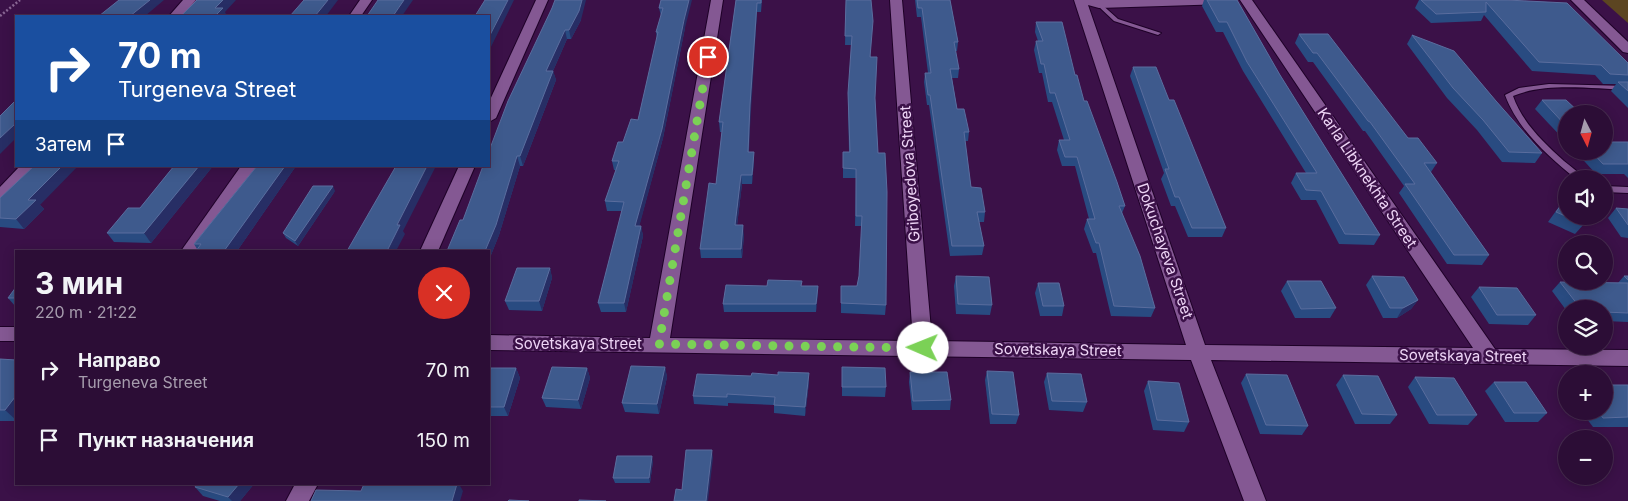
<!DOCTYPE html>
<html lang="ru">
<head>
<meta charset="utf-8">
<style>
  :root { --surface:#2c0d36; --page:#34163e; --text:#f1f3f6; --muted:#a69cad; --line:#482d51 }
  body { margin:0; font-family:Inter,sans-serif; background:var(--page); color:var(--text); height:100vh; display:flex; flex-direction:column; font-size:19px; white-space:nowrap }
  * { box-sizing:border-box; margin:0 }
  p { font-size:16px; color:var(--muted) }
  .icon { flex:none; width:28px; height:28px; fill:none; stroke:currentColor; stroke-width:2; stroke-linecap:round; stroke-linejoin:round }
  .map { position:relative; flex:1; overflow:hidden }
  .sheet { position:absolute; left:15px; top:250px; width:475px; height:235px; display:flex; flex-direction:column; background:var(--surface); border-radius:0px; box-shadow:0 2px 12px #0003,0 0 0 1px var(--line) }
  .sheet>* { flex:none }
  .hud { position:absolute; left:15px; top:15px; width:475px; height:152px; border-radius:0px; box-shadow:0 2px 12px #0003,0 0 0 1px var(--line); background:#1a4fa0; color:#fff; overflow:hidden }
  .needle { width:32px; rotate:174deg }
  .buttons { position:absolute; left:1558px; top:105px; display:grid; gap:10px }
  .buttons a { display:grid; place-items:center; width:55px; height:55px; border-radius:50%; background:var(--surface); box-shadow:0 2px 12px #0003,0 0 0 1px var(--line); font-size:25px }
  .pin { position:absolute; display:grid; place-items:center; width:42px; height:42px; color:#fff; margin:-21px; border:2px solid #fff; border-radius:50%; box-shadow:0 1px 5px #0007 }
  .me { position:absolute; width:55px; margin:-28px; rotate:271deg; stroke-linejoin:round; filter:drop-shadow(0 0 4px #0008) }
  .turn { display:flex; align-items:center; gap:18px; height:105px; padding:0 20px; font-size:22px }
  .turn .icon { width:65px; height:65px; stroke-width:2.5 }
  .turn b { display:block; font-size:35px; line-height:42px }
  .then { display:flex; align-items:center; height:48px; padding:0 20px; background:#0003; gap:10px; font-size:19px }
  .round { display:grid; place-items:center; flex:none; width:52px; height:52px; border-radius:26px; background:var(--page) }
  .overview { display:flex; align-items:center; justify-content:space-between; height:85px; padding:0 20px }
  h1 { font-size:30px; font-weight:700; line-height:38px }
  ul { padding:0; list-style:none }
  li { display:flex; align-items:center; gap:15px; height:70px; padding:0 20px }
  li div { flex:1 }
  li b { display:block; font-size:19px }
  li em { font-style:normal }
  .map>svg:first-child { display:block }
  .green { fill:#5c4521 }
  .lines { fill:none; stroke-linecap:round; stroke-linejoin:round }
  .service-casing { stroke:#1e0127; stroke-width:2 }
  .minor-casing { stroke:#1e0127; stroke-width:2 }
  .path { stroke:#886693; stroke-width:2.5; stroke-dasharray:2 2; stroke-linecap:butt }
  .service { fill:#845893; fill-rule:evenodd }
  .minor { fill:#845893; fill-rule:evenodd }
  .wall { fill:#294b81 }
  .shaded-wall { fill:#272e65 }
  .building { fill:#3e5a8d; stroke:#5a6d9e }
  .route { stroke:#7bd156; stroke-width:9; stroke-dasharray:0 16.2 }
  .labels { text-anchor:middle; stroke-width:5; stroke-linejoin:round; paint-order:stroke }
  .street-label { font-size:15px; fill:#eed5f6; stroke:#3b1148 }
</style>
</head>
<body>
<div class="map">
<svg width="1628" height="501" viewBox="0 0 1628 501">
  <rect width="100%" height="100%" fill="#3b1148"/>
  <path class="green" d="M1602,0H1628V23Z"/>
  <g class="lines">
    <g class="service-casing">
      <g id="service">
        <path d="M1099,2L1118,19L1161,33L1158,35L1114,21L1097,5L1096,4Z"/>
        <path d="M1549,84L1628,86V90C1593,89 1546,82 1513,96C1522,122 1543,142 1564,161C1571,167 1579,172 1585,179H1576C1548,156 1518,130 1505,95L1519,88Z"/>
        <path d="M1604,186L1628,187V193L1604,192Z"/>
      </g>
    </g>
    <g class="minor-casing">
      <g id="minor">
        <path d="M183,0H196L182,16H169Z"/>
        <path d="M360,0H372L361,16H349Z"/>
        <path d="M536,0H548L496,118L489,122V102Z"/>
        <path d="M711,0H723L670,338L913,341L890,0H902L932,341L1186,345L1074,0H1232L1226,4L1099,8L1088,5L1205,345L1473,348L1240,0H1252L1495,349L1628,350V366L1211,360L1266,501H1244L1191,360L489,350V335L650,338Z"/>
        <path d="M1571,0H1584L1628,42V53L1623,52Z"/>
        <path d="M20,166H37L6,201L0,202V187Z"/>
        <path d="M241,166H257L199,251H181Z"/>
        <path d="M459,166H475L438,251H420Z"/>
        <rect x="0" y="327" width="16" height="14"/>
        <path d="M295,484H318L309,501H286Z"/>
      </g>
    </g>
    <path class="path" d="M0,16L20,0"/>
    <use href="#service" class="service"/>
    <use href="#minor" class="minor"/>
  </g>
  <g class="wall">
    <path d="M661,0L685,28L663,138L639,226H641L643,236L626,312H601L598,303L622,211H607L605,201L616,170H614L612,161L638,120L657,39L656,32L661,16L659,8Z"/>
    <path d="M736,0H762L761,12H757L750,114L749,152H754V161L752,184H742L737,225L744,235L742,258H701L700,249L716,184L722,132H720L719,122Z"/>
    <path d="M846,0L871,57L875,99L886,305L885,315L841,313V286H857L859,276L862,226H855L856,178H843V152H849L848,102L852,45H845Z"/>
    <path d="M915,0H950L958,42L957,51H955L959,69L958,78H952L957,109L969,132L968,141H965L971,187L985,212L984,222H979L984,246L982,255L950,256L929,105H927L924,82L925,73H928L921,17H917Z"/>
    <path d="M1204,0H1237L1280,75L1380,235L1374,245L1339,244L1316,200H1301L1291,183L1296,173H1306L1243,71L1223,32H1216L1202,6Z"/>
    <path d="M1419,0H1507L1628,63V108L1611,91L1616,84H1603L1595,75L1532,71L1484,15L1481,21L1431,23L1415,8Z"/>
    <path d="M552,8L581,20L571,39H567L553,71L556,80L523,166H520L499,235L489,260V251L463,220Z"/>
    <path d="M1036,22L1075,75L1084,101L1125,206L1122,213L1155,308L1151,317L1111,316L1096,253H1093L1084,229L1087,219H1089L1075,166H1062L1057,150L1059,140H1064L1052,102H1048L1042,73H1039L1034,50L1036,41H1038L1035,32Z"/>
    <path d="M1299,34L1408,138L1437,163L1431,172L1489,255L1482,265L1447,264L1399,193L1404,186L1365,131H1363L1313,62H1308L1295,43Z"/>
    <path d="M1412,35L1496,101L1542,153L1535,163L1502,162L1477,130L1447,98L1407,44Z"/>
    <path d="M1133,67L1169,100L1226,228L1222,237H1188L1175,206H1171L1161,179L1164,173L1130,76Z"/>
    <path d="M1542,100L1566,114V142L1535,109Z"/>
    <path d="M1612,142H1628V178L1624,174H1596L1575,151H1604Z"/>
    <path d="M174,166H213L151,243L114,242L107,233L140,208Z"/>
    <path d="M257,166H296L237,251H196L197,249L194,244Z"/>
    <path d="M335,191L298,246L286,238L283,233Z"/>
    <path d="M1566,197L1584,224L1575,234L1548,222Z"/>
    <path d="M0,198L40,205L44,209L24,229L0,227Z"/>
    <path d="M1616,208L1628,209V238L1621,237L1608,218Z"/>
    <path d="M550,268L552,278L542,311L509,310L505,301Z"/>
    <path d="M956,276L992,305L990,315L956,314L954,286Z"/>
    <path d="M1372,276L1418,300L1411,309L1397,318H1383L1366,285Z"/>
    <path d="M1624,276H1628V322L1604,321V309H1566V310L1552,291L1560,282L1618,283Z"/>
    <path d="M1287,281L1336,308L1330,318H1295L1281,291Z"/>
    <path d="M1038,283L1064,306L1062,316H1040L1035,293Z"/>
    <path d="M767,286H818L816,312H724L723,304Z"/>
    <path d="M16,287V307L8,298Z"/>
    <path d="M1479,287L1536,315L1528,325L1489,324L1471,297Z"/>
    <path d="M0,359L16,360V421H0Z"/>
    <path d="M665,367L667,377L659,414L625,412L622,403Z"/>
    <path d="M842,367L886,387L885,397L842,396Z"/>
    <path d="M516,368L520,378L508,416H489V376Z"/>
    <path d="M587,368L590,378L581,409L546,407L542,398Z"/>
    <path d="M987,371L1019,415L1016,424H990L985,380Z"/>
    <path d="M910,372L951,400L950,410H912L909,382Z"/>
    <path d="M1047,373L1087,402L1083,412L1049,410L1044,382Z"/>
    <path d="M1246,374L1308,426L1302,435L1260,434L1241,383Z"/>
    <path d="M1343,375L1397,415L1390,424H1355L1336,385Z"/>
    <path d="M1415,377L1477,415L1468,425L1429,424L1408,387Z"/>
    <path d="M1148,381L1189,422L1184,432L1153,430L1144,391Z"/>
    <path d="M809,382L805,416L774,413V405L728,403V406L694,404L693,396Z"/>
    <path d="M1494,382L1547,413L1538,422H1505L1485,391Z"/>
    <path d="M1628,385V427H1593L1581,411H1604Z"/>
    <path d="M653,461L650,483H615L613,478Z"/>
    <path d="M254,484L240,501H220L203,496L195,487Z"/>
  </g>
  <g class="shaded-wall">
    <path d="M150,0H164L145,16H130Z"/>
    <path d="M223,0H236L225,12L227,16H215V8Z"/>
    <path d="M328,0H338L326,16H315Z"/>
    <path d="M404,0H413L402,16H393Z"/>
    <path d="M508,0H514L489,51V37Z"/>
    <path d="M582,0H586L581,20L571,39L569,30Z"/>
    <path d="M689,0H692L685,28L663,138L637,235L635,226Z"/>
    <path d="M757,3V12L748,161V152L750,105Z"/>
    <path d="M565,30L567,39L549,80L546,71Z"/>
    <path d="M553,71L556,80L523,166L520,156Z"/>
    <path d="M16,123V138L0,154V138Z"/>
    <path d="M754,152V161L752,184V175Z"/>
    <path d="M517,156L520,166L499,235L489,260V251H485Z"/>
    <path d="M62,166H78L40,205L44,209L24,229L16,219L28,200Z"/>
    <path d="M199,166H213L151,243L144,233Z"/>
    <path d="M285,166H296L237,251H224Z"/>
    <path d="M427,166H436L403,231L405,234L396,251H387L397,225Z"/>
    <path d="M741,175L742,184L736,234L735,225Z"/>
    <path d="M333,186L335,191L298,246L295,241Z"/>
    <path d="M743,225L744,235L742,258L741,249Z"/>
    <path d="M641,226L643,236L626,312L624,303Z"/>
    <path d="M550,268L552,278L542,311L539,301Z"/>
    <path d="M818,286V295L816,312V304Z"/>
    <path d="M1418,300L1411,309L1397,318L1403,308Z"/>
    <path d="M665,367L667,377L659,414L657,404Z"/>
    <path d="M516,368L520,378L508,416L504,407Z"/>
    <path d="M587,368L590,378L581,409L578,400Z"/>
    <path d="M809,373V382L805,416V407Z"/>
    <path d="M15,397L16,399V420L5,410Z"/>
    <path d="M712,450L713,458L708,501H706Z"/>
    <path d="M652,456L653,461L650,483L649,478Z"/>
    <path d="M239,484H254L240,501H232L228,497Z"/>
    <path d="M457,484H459L463,491L460,501H452Z"/>
  </g>
  <g class="building">
    <path d="M119,0H150L130,16H99Z"/>
    <path d="M197,0H223L215,8H223L215,16H181Z"/>
    <path d="M304,0H328L315,16H290Z"/>
    <path d="M378,0H404L393,16H367Z"/>
    <path d="M485,0H508L489,37V16H475Z"/>
    <path d="M555,0H582L579,11L569,30H565L546,71H553L520,156H517L496,225L485,251H447L460,220H463L483,166H489V151L508,101L552,8Z"/>
    <path d="M661,0H689L684,20L662,129L635,226H641L624,303H598L624,202L605,201L619,161H612L618,142H623L631,119L638,120L658,32H656L663,8H659Z"/>
    <path d="M736,0H761V3H757L750,105L748,152H754L752,175H741L735,225H743L741,249H700L709,183L716,184L723,122H719Z"/>
    <path d="M846,0H871L873,21L870,57H877L875,98L878,153H885L887,192L886,305L841,303V286H857L859,276L862,216H856V169L843,168V152H850L848,93L852,36H845Z"/>
    <path d="M917,0H950L958,42H954L959,69H950L957,109H964L969,132H964L971,187L981,188L985,212H977L984,246H952L930,95H928L925,73H931L922,8H918Z"/>
    <path d="M1207,0H1237L1280,75L1380,235L1345,234L1321,191L1306,190L1296,173H1317L1247,62L1227,22H1219Z"/>
    <path d="M1421,0H1507L1567,3L1628,63V75L1610,74L1601,65L1539,62L1486,2V12L1436,14Z"/>
    <path d="M1036,22H1062L1075,75H1077L1084,101H1087L1117,182L1125,206H1119L1140,256L1155,308L1114,306L1099,243H1096L1087,219H1095L1077,157H1065L1059,140H1070L1055,93H1050L1044,64H1041L1036,41H1043Z"/>
    <path d="M1299,34H1328L1408,138H1418L1437,163H1424L1489,255H1454L1405,184H1415L1370,122L1368,121L1317,53H1313Z"/>
    <path d="M1412,35L1454,51L1496,101L1542,153L1509,152L1483,120L1453,88Z"/>
    <path d="M1133,67H1156L1169,100H1174L1226,228H1192L1179,197H1175L1165,169H1169Z"/>
    <path d="M1618,82H1628V91Z"/>
    <path d="M16,100V123L0,138V116Z"/>
    <path d="M1542,100H1566L1581,114H1566V126Z"/>
    <path d="M1604,135L1612,142H1628V164H1603L1591,151H1604Z"/>
    <path d="M34,166H62L28,200H36L16,219L0,218V198Z"/>
    <path d="M174,166H199L144,233H107L128,208H140Z"/>
    <path d="M257,166H285L224,251H196L201,244H194Z"/>
    <path d="M396,166H427L397,225H400L387,251H347Z"/>
    <path d="M313,186H333L295,241L283,233Z"/>
    <path d="M1566,198V216H1589L1584,224L1556,212Z"/>
    <path d="M1616,208L1628,209V225Z"/>
    <path d="M517,268H550L539,301H505Z"/>
    <path d="M956,276L989,277L992,305L958,304Z"/>
    <path d="M1372,276L1404,277L1418,300L1403,308H1390Z"/>
    <path d="M1624,276H1628V280Z"/>
    <path d="M768,280L802,281L801,286H818L816,304H723L726,285L767,286Z"/>
    <path d="M1287,281H1321L1336,308L1301,309Z"/>
    <path d="M1560,282L1628,283V313L1604,312V309H1581Z"/>
    <path d="M1038,283H1059L1064,306H1043Z"/>
    <path d="M16,287V298H8Z"/>
    <path d="M1479,287L1517,288L1536,315H1497Z"/>
    <path d="M0,359L16,360V397H15L5,410H0Z"/>
    <path d="M631,366L665,367L657,404L622,403Z"/>
    <path d="M552,367L587,368L578,400L542,398Z"/>
    <path d="M842,367L885,368L886,387H842Z"/>
    <path d="M491,368H516L504,407H489V376Z"/>
    <path d="M987,371L1013,372L1019,415L992,414Z"/>
    <path d="M778,372L809,373L805,407L774,405L775,397L727,394V397L693,396L697,374L751,376L752,373L778,375Z"/>
    <path d="M910,372H947L951,400L913,401Z"/>
    <path d="M1047,373L1081,374L1087,402L1052,401Z"/>
    <path d="M1246,374L1287,375L1308,426L1266,425Z"/>
    <path d="M1343,375L1378,376L1397,415L1362,414Z"/>
    <path d="M1415,377L1454,378L1477,415H1437Z"/>
    <path d="M1148,381L1179,383L1189,422L1157,420Z"/>
    <path d="M1494,382H1526L1547,413H1514Z"/>
    <path d="M1604,385H1628V417L1603,418L1598,411H1604Z"/>
    <path d="M686,450H712L706,501H674L676,489L682,490Z"/>
    <path d="M617,456H652L649,478H613Z"/>
    <path d="M197,484H239L228,497L195,487Z"/>
    <path d="M364,484H457L452,501H311L316,490L361,491Z"/>
    <path d="M509,500L529,501H508Z"/>
    <path d="M579,500L606,501H579Z"/>
  </g>
  <g class="lines">
    <path class="route" d="M708,57L659,344L923,348"/>
  </g>
  <g class="labels">
    <g class="street-label">
      <text transform="translate(910 174) rotate(-94)" y="5">Griboyedova Street</text>
      <text transform="translate(1367 178) rotate(56)" y="5">Karla Libknekhta Street</text>
      <text transform="translate(1165 251) rotate(71)" y="5">Dokuchayeva Street</text>
      <text x="578" y="349">Sovetskaya Street</text>
      <text transform="translate(1058 350) rotate(1)" y="5">Sovetskaya Street</text>
      <text transform="translate(1463 356) rotate(1)" y="5">Sovetskaya Street</text>
    </g>
  </g>
</svg>
<div class="buttons">
<a><svg class="needle" viewBox="-14 -14 28 28"><path d="M0-13l5 13h-10z" fill="#e53935"/><path d="M0 13l5-13h-10z" fill="#a69cad"/></svg></a>
<a><svg class="icon" aria-label="sound" viewBox="0 0 24 24"><path d="M4 9h4l5-4v14l-5-4H4zM17 9q2 3 0 6"/></svg></a>
<a><svg class="icon" aria-label="search" viewBox="0 0 24 24"><circle cx="10" cy="10" r="6"/><path d="M15 15l6 6"/></svg></a>
<a><svg class="icon" aria-label="layers" viewBox="0 0 24 24"><path d="M12 4l9 5-9 5-9-5zM3 14l9 5 9-5"/></svg></a>
<a>+</a>
<a>−</a>
</div>
<div class="pin" style="left:708px;top:57px;background:#d93025"><svg class="icon" aria-label="arrive" viewBox="0 0 24 24"><path d="M6 21V4h12l-3 4 3 4H6"/></svg></div>
<svg class="me" style="left:923px;top:348px" viewBox="-20 -20 40 40"><circle r="19" fill="#fff"/><path d="M0-13L10 11 0 6-10 11z" fill="#7bd156"/></svg>
<div class="hud">
<div class="turn"><svg class="icon" aria-label="right" viewBox="0 0 24 24"><path d="M7 20v-9h11M14 6l5 5-5 5"/></svg><div><b>70 m</b>Turgeneva Street</div></div>
<div class="then">Затем<svg class="icon" aria-label="arrive" viewBox="0 0 24 24"><path d="M6 21V4h12l-3 4 3 4H6"/></svg></div>
</div>
<section class="sheet">
<div class="overview"><div><h1>3 мин</h1><p>220 m · 21:22</p></div><a class="round" style="background:#d93025;color:#fff"><svg class="icon" aria-label="close" viewBox="0 0 24 24"><path d="M6 6l12 12M18 6L6 18"/></svg></a></div>
<ul>
<li><svg class="icon" aria-label="right" viewBox="0 0 24 24"><path d="M7 20v-9h11M14 6l5 5-5 5"/></svg><div><b>Направо</b><p>Turgeneva Street</p></div><em>70 m</em></li>
<li><svg class="icon" aria-label="arrive" viewBox="0 0 24 24"><path d="M6 21V4h12l-3 4 3 4H6"/></svg><div><b>Пункт назначения</b></div><em>150 m</em></li>
</ul>
</section>
</div>
</body>
</html>
